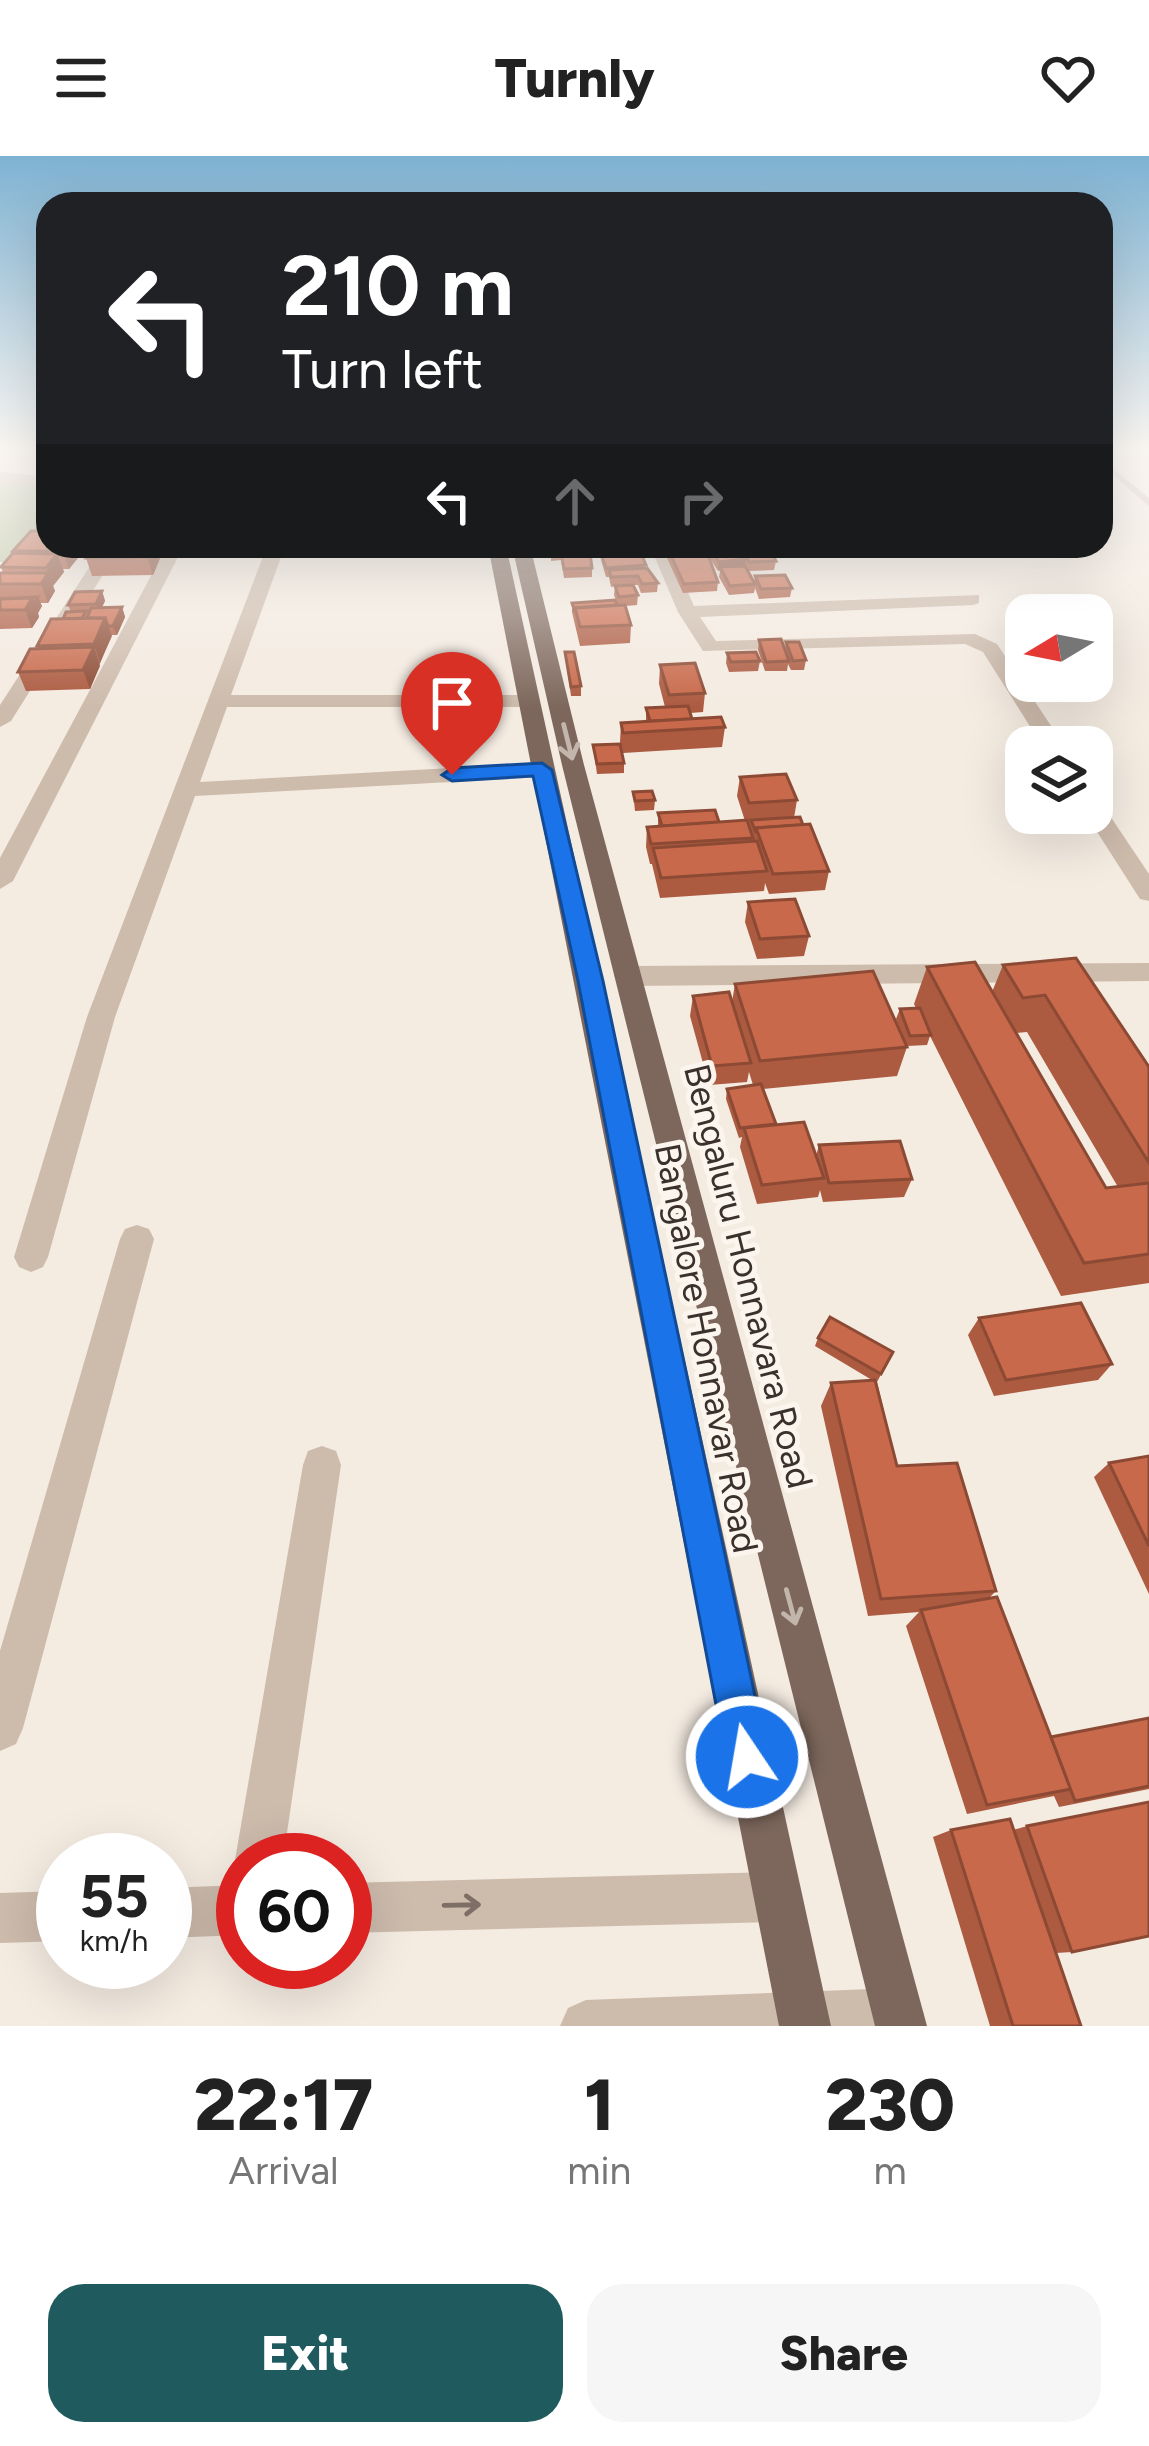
<!DOCTYPE html>
<html lang="en">
<head>
<meta charset="utf-8">
<style>
  :root { --surface:#fff; --page:#f6f6f6; --text:#222; --muted:#767676; --accent:#1f5a5e }
  body { margin:0; font-family:Figtree,sans-serif; background:var(--page); color:var(--text); height:100vh; display:flex; flex-direction:column; font-size:45px; white-space:nowrap }
  * { box-sizing:border-box; margin:0 }
  p { font-size:39px; color:var(--muted) }
  .icon { flex:none; width:66px; height:66px; fill:none; stroke:currentColor; stroke-width:2; stroke-linecap:round; stroke-linejoin:round }
  .map { position:relative; height:1870px; overflow:hidden }
  .drawer { display:flex; flex-direction:column; background:var(--surface); flex:1 }
  .drawer>* { flex:none }
  .top-card { position:absolute; left:36px; top:36px; width:1077px; height:366px; border-radius:36px; box-shadow:0 12px 48px #0002; background:#202124; color:#fff; overflow:hidden }
  .needle { width:78px; rotate:260deg }
  .tools { position:absolute; left:1005px; top:438px; display:grid; gap:24px }
  .tools a { display:grid; place-items:center; width:108px; height:108px; border-radius:24px; background:var(--surface); box-shadow:0 12px 48px #0002; font-size:60px }
  .speed { position:absolute; left:36px; top:1677px; display:flex; gap:24px; font-size:60px; font-weight:700; text-align:center }
  .speed>* { display:grid; place-content:center; width:156px; height:156px; border-radius:50%; background:var(--surface); box-shadow:0 12px 48px #0002; line-height:1 }
  .speed small { font-size:30px; font-weight:400 }
  .speed .limit { border:18px solid #d22; background:#fff; color:#111 }
  .pin { position:absolute; display:grid; place-items:center; width:102px; height:102px; color:#fff; margin:-123px -51px; border-radius:50% 50% 50% 0; rotate:-45deg; box-shadow:0 0 12px #0007 }
  .pin .icon { rotate:45deg }
  .me { position:absolute; width:132px; margin:-66px; rotate:348deg; stroke-linejoin:round; filter:drop-shadow(0 0 9px #0008) }
  .turn { display:flex; align-items:center; gap:42px; height:252px; padding:0 48px; font-size:54px }
  .turn .icon { width:156px; height:156px; stroke-width:2.5 }
  .turn b { display:block; font-size:84px; line-height:102px }
  .lanes { display:flex; align-items:center; height:114px; padding:0 48px; background:#0003; justify-content:center; gap:60px; direction:ltr }
  .lanes .off { opacity:.35 }
  .eta { display:flex; justify-content:space-evenly; align-items:center; height:204px; text-align:center }
  .eta b { font-size:72px; font-weight:800; line-height:84px }
  .button { display:flex; gap:24px; margin-top:auto; padding:24px 48px }
  .button a { flex:1; height:138px; border-radius:36px; background:var(--accent); color:#fff; font-size:48px; font-weight:800; line-height:138px; text-align:center }
  .button a+a { background:var(--page); color:var(--text) }
  header { display:flex; justify-content:space-between; align-items:center; height:156px; padding:0 48px; background:var(--surface); font-size:54px; font-weight:800 }
  .map>svg:first-child { display:block }
  .green { fill:#b8c4a0 }
  .lines { fill:none; stroke-linecap:round; stroke-linejoin:round }
  .service { fill:#cdbbac; fill-rule:evenodd }
  .minor { fill:#cdbbac; fill-rule:evenodd }
  .tertiary { fill:#cdbbac; fill-rule:evenodd }
  .primary { fill:#7d675c; fill-rule:evenodd }
  .wall { fill:#ac5a40; fill-rule:evenodd }
  .shaded-wall { fill:#8c4a34 }
  .building { fill:#c8694b; stroke:#8c4a34; stroke-width:3 }
  .oneway { stroke:#c2b5ac }
  .oneway2 { stroke:#7d6f65 }
  .route { fill:#1a73e8; stroke:#114b97; stroke-width:3 }
  .labels { text-anchor:middle; stroke-width:10; stroke-linejoin:round; paint-order:stroke }
  .street-label { font-size:36px; fill:#3b302b; stroke:#fbf5ee }
</style>
</head>
<body>
<header><svg class="icon" aria-label="menu" viewBox="0 0 24 24"><path d="M4 6h16M4 12h16M4 18h16"/></svg>Turnly<svg class="icon" aria-label="heart" viewBox="0 0 24 24"><path d="M12 20l-8-8c-3-5 5-10 8-4 3-6 11-1 8 4z"/></svg></header>
<div class="map">
<svg width="1149" height="1870" viewBox="0 0 1149 1870">
  <rect width="100%" height="100%" fill="#f4ebe1"/>
  <path class="green" d="M0,324L48,330V368L19,407L0,406Z"/>
  <g class="lines">
    <path class="service" d="M1101,303L1149,342V350L1101,309Z"/>
    <g class="minor">
      <path d="M0,316L48,321V331L0,326Z"/>
      <path d="M103,390H121L11,565L0,571V549Z"/>
      <path d="M167,390H285L231,539H530L540,545L530,551H227L200,626L542,607L553,614L542,621L195,640L115,861L48,1101L43,1111L31,1116L19,1111L14,1101L87,861L264,398L180,397L13,725L0,733V702Z"/>
      <path d="M650,390H668L694,450L979,439V447L973,449L700,461L716,485L975,478L997,488L1065,591H1043L983,496L965,488L703,495L678,456Z"/>
      <path d="M1092,643L1100,645L1149,718V745L1140,743L1085,657H1092Z"/>
      <path d="M1149,807V825L628,830L614,820L628,810Z"/>
      <path d="M137,1069L149,1073L154,1083L23,1572L16,1588L0,1595V1495L120,1083L125,1073Z"/>
      <path d="M322,1290L336,1295L341,1309L283,1704H243V1721L235,1704L303,1309L308,1295Z"/>
      <path d="M775,1716L792,1724L800,1741L792,1758L775,1766L345,1777V1727Z"/>
      <path d="M243,1729V1779L165,1782V1732Z"/>
      <path d="M63,1735V1785L0,1787V1737Z"/>
    </g>
    <path class="tertiary" d="M898,1832L916,1840L924,1858L919,1870H560L568,1852L586,1844Z"/>
    <g class="primary">
      <path d="M488,390H506L831,1870H779Z"/>
      <path d="M512,390H530L584,609L927,1870H875L562,609Z"/>
    </g>
  </g>
  <g class="wall">
    <path d="M48,390H84L85,393L69,413H63L64,416L53,430L55,435L48,447H40L42,450L38,457L39,461L32,472L0,473V417H3L1,411L14,397L13,395Z"/>
    <path d="M93,390H161L159,392L161,400L153,419L92,420L86,402Z"/>
    <path d="M551,390L584,391V397L592,412V421L564,422L561,404L551,405Z"/>
    <path d="M597,390H641V397L646,412L658,427L657,436L641,437L638,429H633L638,439L637,449L625,450L631,469L630,487L580,490L572,456V447L618,449L614,439L615,430L611,431L609,421H606Z"/>
    <path d="M708,390H745V393H747L746,390H776L774,398H772L776,405L774,414L748,415L754,426L755,420L792,432L790,441L759,443L755,432L754,437L729,439L719,421L720,415H718L709,401L718,426L717,435L683,437L667,402L668,393L709,400Z"/>
    <path d="M102,435L105,445L101,452L122,451L125,461L117,479H111L90,533L26,535L18,516L39,493L37,490L71,456L68,449Z"/>
    <path d="M759,484L785,493L786,486L806,504L804,514H791L788,508L787,515H765L758,494Z"/>
    <path d="M565,496L581,530V540H571Z"/>
    <path d="M727,497L760,505L758,515L729,516L726,507Z"/>
    <path d="M660,509L705,537L703,556L690,557L692,563L725,571L722,591L623,597L620,586L621,567L646,565V552L665,551L659,528Z"/>
    <path d="M593,589L624,607V617L597,618Z"/>
    <path d="M740,621L797,644L794,662L803,669L829,715L825,734L769,738L765,727L764,735L660,742L652,708H650L646,691L647,671L658,670V657L719,666L745,665L737,640Z"/>
    <path d="M633,636L655,644L654,654L635,655Z"/>
    <path d="M748,746L809,780L804,800L757,803L745,766Z"/>
    <path d="M1003,809L1149,911V1127L1061,1140L930,880L927,889L907,890L896,863L900,853L916,852L914,848L927,811L992,836ZM1027,876L1118,1031L1106,1032L1016,877Z"/>
    <path d="M735,828L907,891L897,920L763,933L775,969L816,1000L819,989L912,1023L904,1041L823,1046L820,1034L818,1041L757,1048L740,991L742,981L739,982L726,943L727,933L753,929L749,916L747,926L709,929L690,860L693,840L732,846Z"/>
    <path d="M979,1162L1112,1208L1098,1224L994,1240L968,1179Z"/>
    <path d="M818,1182L893,1196L877,1226L897,1310L996,1435L988,1443L1050,1581L1149,1562V1633L1059,1651L1054,1640L967,1658L906,1470L919,1456L868,1460L821,1250L831,1227L872,1224L815,1190Z"/>
    <path d="M1149,1300V1438L1094,1321L1109,1307Z"/>
    <path d="M1027,1670L1072,1796L1056,1797L1081,1870H990L933,1681L951,1674H1013Z"/>
  </g>
  <g class="shaded-wall">
    <path d="M67,390H84L85,393L69,413L63,395Z"/>
    <path d="M153,390H158L161,400L153,419L147,401Z"/>
    <path d="M57,398L64,416L53,430L55,435L48,447L41,428L48,417L46,412Z"/>
    <path d="M746,403L745,412L720,411L718,415L719,406Z"/>
    <path d="M102,435L105,445L99,458L96,448Z"/>
    <path d="M38,441L42,450L38,457L39,461L32,472L25,454L32,442Z"/>
    <path d="M122,451L125,461L117,479L113,470Z"/>
    <path d="M105,462L112,480L100,507L94,488Z"/>
    <path d="M94,491L100,510L90,533L83,514Z"/>
  </g>
  <g class="building">
    <path d="M31,375H48V390H67L63,395H13Z"/>
    <path d="M93,390H153L147,401L86,402Z"/>
    <rect x="551" y="390" width="33" height="5"/>
    <path d="M737,390L746,403L719,406L710,391Z"/>
    <path d="M705,391L718,426L684,428L668,393Z"/>
    <path d="M769,392L776,405L749,406L743,393Z"/>
    <path d="M13,397L57,398L46,412L1,411Z"/>
    <path d="M590,397L592,412L564,413L561,398Z"/>
    <path d="M641,397L646,409L606,412L602,400Z"/>
    <path d="M745,410L755,428L730,430L720,411Z"/>
    <path d="M647,412L658,427L642,428L638,420L611,421L609,414Z"/>
    <path d="M0,417H48L41,428H0Z"/>
    <path d="M785,419L792,432L761,433L755,420Z"/>
    <path d="M633,429L638,439L619,441L615,430Z"/>
    <path d="M102,435L96,448L68,449L75,436Z"/>
    <path d="M38,441L34,448L32,442L0,443Z"/>
    <path d="M32,442L25,454H0V443Z"/>
    <path d="M615,444L617,449L575,452V456L572,447Z"/>
    <path d="M625,449L631,469L580,471L575,452Z"/>
    <path d="M122,451L113,470H108L105,462H87L91,452Z"/>
    <path d="M86,455L82,462L63,463L66,456Z"/>
    <path d="M105,462L94,488L37,490L51,463Z"/>
    <path d="M781,483L789,505L766,506L759,484Z"/>
    <path d="M786,486H799L806,504L793,505Z"/>
    <path d="M94,491L83,514L18,516L30,493Z"/>
    <path d="M565,496H574L581,530L571,531Z"/>
    <path d="M756,496L760,505L731,506L727,497Z"/>
    <path d="M695,507L705,537L669,539L660,509Z"/>
    <path d="M688,550L692,563L650,565L646,552Z"/>
    <path d="M721,561L725,571L623,577L621,567Z"/>
    <path d="M620,588L624,607L597,608L593,589Z"/>
    <path d="M786,618L797,644L749,647L740,621Z"/>
    <path d="M652,635L655,644L635,645L633,636Z"/>
    <path d="M715,654L719,666L662,670L658,657Z"/>
    <path d="M800,661L803,669L756,672V677L751,664Z"/>
    <path d="M747,664L753,682L651,688L647,671Z"/>
    <path d="M810,668L829,715L773,718L756,672Z"/>
    <path d="M757,685L767,715L661,722L653,692Z"/>
    <path d="M795,743L809,780L760,783L748,746Z"/>
    <path d="M1076,802L1149,911V1007L1045,839L1023,842L1003,809Z"/>
    <path d="M975,806L1106,1032L1149,1027V1098L1084,1107L927,811Z"/>
    <path d="M873,815L907,891L760,905L735,828Z"/>
    <path d="M729,836L751,907L712,910L693,840Z"/>
    <path d="M920,852L931,879L910,880L900,853Z"/>
    <path d="M761,928L776,968L740,972L727,933Z"/>
    <path d="M804,966L824,1022L762,1029L744,972Z"/>
    <path d="M900,985L912,1023L829,1027L819,989Z"/>
    <path d="M1081,1147L1112,1208L1006,1224L979,1162Z"/>
    <path d="M830,1161L893,1196L881,1218L818,1182Z"/>
    <path d="M875,1224L897,1310L957,1307L996,1435L881,1443L831,1227Z"/>
    <path d="M1149,1300V1390L1109,1307Z"/>
    <path d="M997,1441L1071,1633L987,1649L921,1454Z"/>
    <path d="M1149,1562V1630L1075,1645L1051,1581Z"/>
    <path d="M1149,1646V1780L1072,1796L1027,1670Z"/>
    <path d="M1010,1663L1081,1870H1013L951,1674Z"/>
  </g>
  <defs><path id="oneway-shaft" d="M-6 0H5M1.5-3L5.5 0L1.5 3" fill="none" stroke-width="1.6" stroke-linecap="round" stroke-linejoin="round" transform="scale(3)"/></defs>
  <g class="oneway">
    <use href="#oneway-shaft" transform="translate(568 586) rotate(76)"/>
    <use href="#oneway-shaft" transform="translate(791 1451) rotate(75)"/>
  </g>
  <use class="oneway2" href="#oneway-shaft" transform="translate(462 1749) rotate(-1)"/>
  <linearGradient id="sky" x2="0" y2="1"><stop stop-color="#7eb2d2"/><stop offset="0.53" stop-color="#faf6f2"/><stop offset="1" stop-color="#faf6f2" stop-opacity="0"/></linearGradient>
  <rect width="1149" height="552" fill="url(#sky)"/>
  <path class="route" d="M542,607L552,614L603,825L768,1601L761,1616L747,1622L732,1616L726,1601L578,825L533,620L452,625L442,619L452,612Z"/>
  <g class="labels">
    <g class="street-label">
      <text transform="translate(749 1120) rotate(76)" y="13">Bengaluru Honnavara Road</text>
      <text transform="translate(707 1192) rotate(79)" y="13">Bangalore Honnavar Road</text>
    </g>
  </g>
</svg>
<div class="tools">
<a><svg class="needle" viewBox="-14 -14 28 28"><path d="M0-13l5 13h-10z" fill="#e53935"/><path d="M0 13l5-13h-10z" fill="#767676"/></svg></a>
<a><svg class="icon" aria-label="layers" viewBox="0 0 24 24"><path d="M12 4l9 5-9 5-9-5zM3 14l9 5 9-5"/></svg></a>
</div>
<div class="speed"><div>55<small>km/h</small></div><div class="limit">60</div></div>
<div class="pin" style="left:452px;top:619px;background:#d93025"><svg class="icon" aria-label="arrive" viewBox="0 0 24 24"><path d="M6 21V4h12l-3 4 3 4H6"/></svg></div>
<svg class="me" style="left:747px;top:1601px" viewBox="-20 -20 40 40"><circle r="17" fill="#1a73e8" stroke="#fff" stroke-width="3"/><path d="M0-11L8 9 0 5-8 9z" fill="#fff"/></svg>
<div class="top-card">
<div class="turn"><svg class="icon" aria-label="left" viewBox="0 0 24 24"><path d="M17 20v-9H6M10 6l-5 5 5 5"/></svg><div><b>210 m</b>Turn left</div></div>
<div class="lanes"><svg class="icon" aria-label="left" viewBox="0 0 24 24"><path d="M17 20v-9H6M10 6l-5 5 5 5"/></svg><svg class="icon off" aria-label="ahead" viewBox="0 0 24 24"><path d="M12 20V5M6 11l6-6 6 6"/></svg><svg class="icon off" aria-label="right" viewBox="0 0 24 24"><path d="M7 20v-9h11M14 6l5 5-5 5"/></svg></div>
</div>
</div>
<section class="drawer">
<div class="eta">
<div><b>22:17</b><p>Arrival</p></div>
<div><b>1</b><p>min</p></div>
<div><b>230</b><p>m</p></div>
</div>
<div class="button"><a>Exit</a><a>Share</a></div>
</section>
</body>
</html>
